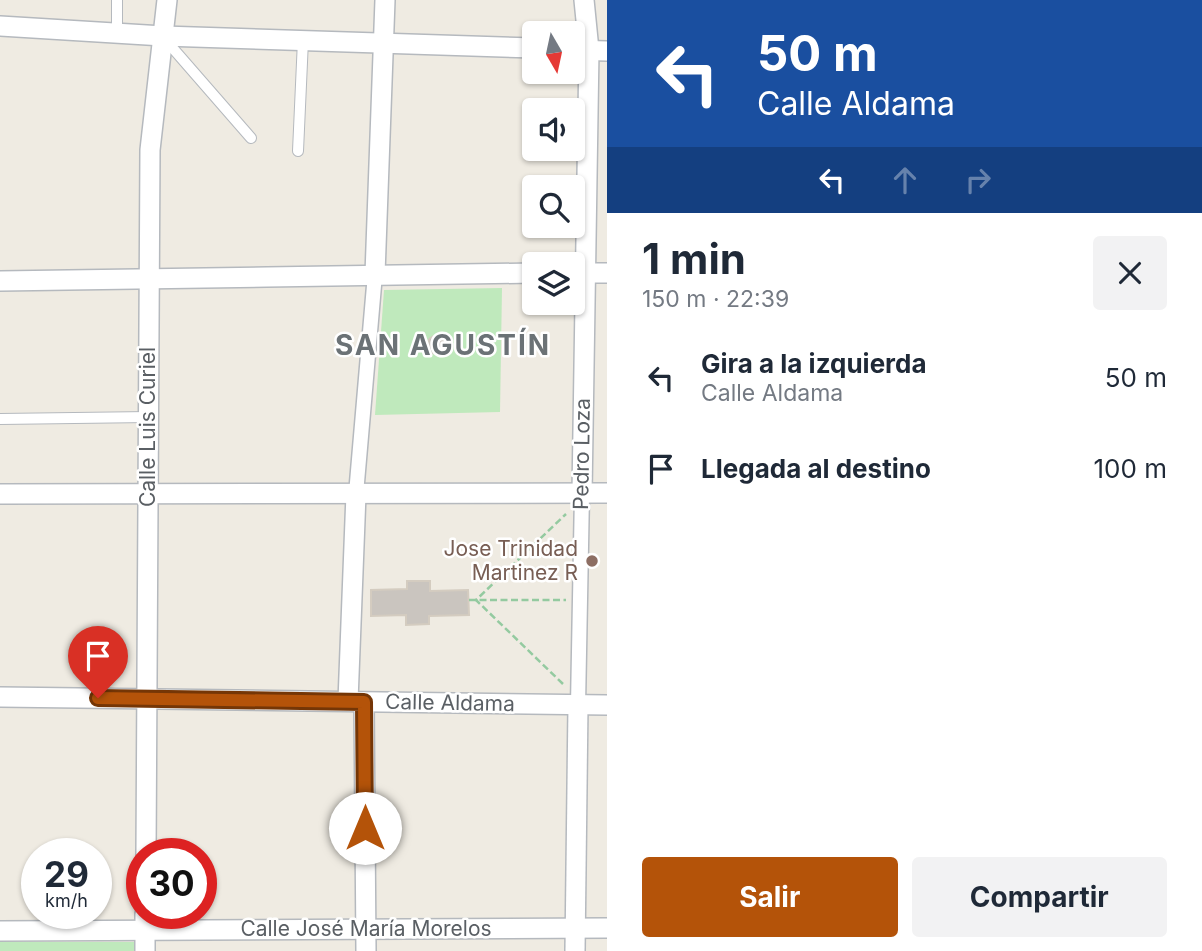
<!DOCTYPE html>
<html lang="es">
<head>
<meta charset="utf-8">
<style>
  :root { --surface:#fff; --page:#f2f2f3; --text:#1f2937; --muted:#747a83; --accent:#b45309 }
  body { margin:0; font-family:Inter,sans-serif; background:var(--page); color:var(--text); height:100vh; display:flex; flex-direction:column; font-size:26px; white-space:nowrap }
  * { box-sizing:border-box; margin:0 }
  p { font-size:23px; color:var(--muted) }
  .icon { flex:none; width:38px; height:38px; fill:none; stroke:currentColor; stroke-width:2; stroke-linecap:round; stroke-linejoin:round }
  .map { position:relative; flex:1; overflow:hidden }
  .sheet { display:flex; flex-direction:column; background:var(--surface); width:595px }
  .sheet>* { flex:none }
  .hud { background:#1a4fa0; color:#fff; overflow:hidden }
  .needle { width:46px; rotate:171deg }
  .tools { position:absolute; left:522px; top:21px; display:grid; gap:14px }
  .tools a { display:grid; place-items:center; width:63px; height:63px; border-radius:7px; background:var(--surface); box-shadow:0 2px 5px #0004; font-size:35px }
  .speed { position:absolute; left:21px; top:838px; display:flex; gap:14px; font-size:35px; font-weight:700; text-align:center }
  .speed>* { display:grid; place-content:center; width:91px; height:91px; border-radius:50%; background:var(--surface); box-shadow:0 2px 5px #0004; line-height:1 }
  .speed small { font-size:18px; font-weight:400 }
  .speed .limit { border:10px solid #d22; background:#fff; color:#111 }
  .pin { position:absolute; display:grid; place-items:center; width:60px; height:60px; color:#fff; margin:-72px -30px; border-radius:50% 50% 50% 0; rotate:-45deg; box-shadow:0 0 7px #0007 }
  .pin .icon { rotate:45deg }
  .me { position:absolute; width:77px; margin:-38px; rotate:0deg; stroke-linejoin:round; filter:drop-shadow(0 0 5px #0008) }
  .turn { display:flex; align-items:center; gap:24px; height:147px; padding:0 35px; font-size:32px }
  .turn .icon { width:91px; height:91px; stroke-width:2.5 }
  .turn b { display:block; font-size:49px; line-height:60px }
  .lanes { display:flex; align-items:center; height:66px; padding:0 35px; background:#0003; justify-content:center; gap:35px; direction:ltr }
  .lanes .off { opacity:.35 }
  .round { display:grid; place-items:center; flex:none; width:74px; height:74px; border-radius:7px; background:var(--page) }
  .headline { display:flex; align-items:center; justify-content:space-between; height:119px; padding:0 35px }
  h1 { font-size:42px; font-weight:700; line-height:52px }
  .button { display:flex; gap:14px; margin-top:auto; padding:14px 35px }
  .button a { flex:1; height:80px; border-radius:7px; background:var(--accent); color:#fff; font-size:28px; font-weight:700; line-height:80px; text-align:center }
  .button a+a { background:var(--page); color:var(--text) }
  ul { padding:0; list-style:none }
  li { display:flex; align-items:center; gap:21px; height:91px; padding:0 35px }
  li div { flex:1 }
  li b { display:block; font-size:26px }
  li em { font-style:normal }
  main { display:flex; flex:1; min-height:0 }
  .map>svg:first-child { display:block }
  .green { fill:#bfe9bc }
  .building { fill:#cac5bf; stroke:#d4ccc0; stroke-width:2 }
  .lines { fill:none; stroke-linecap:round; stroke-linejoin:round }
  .service-casing { stroke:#b5b9be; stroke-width:12 }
  .pedestrian-casing { stroke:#b5b9be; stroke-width:17 }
  .minor-casing { stroke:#b5b9be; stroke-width:22 }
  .path { stroke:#94caa0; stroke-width:2.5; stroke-dasharray:7 3.5; stroke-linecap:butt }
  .service { stroke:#fff; stroke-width:10 }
  .pedestrian { stroke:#fff; stroke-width:14 }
  .minor { stroke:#fff; stroke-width:19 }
  .route-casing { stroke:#753606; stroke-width:18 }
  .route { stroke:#b45309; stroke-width:12 }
  .education-dot { fill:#8d6e63; stroke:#fff; stroke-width:2.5 }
  .labels { text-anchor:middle; stroke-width:5; stroke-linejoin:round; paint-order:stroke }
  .street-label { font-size:21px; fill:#5a5f64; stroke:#fff }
  .education-label { font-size:21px; fill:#785e54; stroke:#fff; text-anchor:end }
  .district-label { font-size:28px; font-weight:bold; letter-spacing:2px; fill:#6b7276; stroke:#fff }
</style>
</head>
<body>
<main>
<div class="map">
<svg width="607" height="951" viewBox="0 0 607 951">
  <rect width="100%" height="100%" fill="#efebe2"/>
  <g class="green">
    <path d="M502,288L500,412L375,415L384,290Z"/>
    <rect x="0" y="942" width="135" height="9"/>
  </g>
  <g class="building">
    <circle cx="436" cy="345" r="9"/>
    <path d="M407,581H430V591L468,590L469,615L429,616V624L406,625V615L371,616V590L407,589Z"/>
  </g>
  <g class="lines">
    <g class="service-casing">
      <g id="service">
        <path d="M117,34V0"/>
        <path d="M163,37L251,138"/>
        <path d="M298,151L303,40"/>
        <path d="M0,419L149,417"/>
      </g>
    </g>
    <g class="pedestrian-casing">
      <g id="pedestrian">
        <path d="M356,494L375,274"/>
        <path d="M578,705L582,493"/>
      </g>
    </g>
    <g class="minor-casing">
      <g id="minor">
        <path d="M0,26L163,36L534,48"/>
        <path d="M572,50L607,51"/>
        <path d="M573,273H607"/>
        <path d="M375,274L385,0"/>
        <path d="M0,281C178,280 356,274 534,273"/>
        <path d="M582,493L589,50L584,0"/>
        <path d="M0,494L607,493"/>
        <path d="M0,697L607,705"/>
        <path d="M348,701L356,494"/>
        <path d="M364,702L366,951"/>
        <path d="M146,854L150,150L167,0"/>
        <path d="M0,931L607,928"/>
        <path d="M145,951V914"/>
        <path d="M575,951L578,705"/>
      </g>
    </g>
    <g class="path">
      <path d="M469,600H566"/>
      <path d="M563,684L476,600L566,514"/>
    </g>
    <use href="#service" class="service"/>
    <use href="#pedestrian" class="pedestrian"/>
    <use href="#minor" class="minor"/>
  </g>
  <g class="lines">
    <g class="route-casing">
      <path id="route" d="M98,698L364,702L365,828"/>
    </g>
    <use href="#route" class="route"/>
  </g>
  <circle class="education-dot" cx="592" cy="561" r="7"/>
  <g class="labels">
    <g class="street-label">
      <text transform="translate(148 427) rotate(-90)" y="7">Calle Luis Curiel</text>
      <text transform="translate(582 454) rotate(-89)" y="7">Pedro Loza</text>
      <text transform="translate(450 703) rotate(1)" y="7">Calle Aldama</text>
      <text x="366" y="936">Calle José María Morelos</text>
    </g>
    <g class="education-label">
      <text x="578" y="556">Jose Trinidad<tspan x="578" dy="24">Martinez R</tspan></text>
    </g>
    <g class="district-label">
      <text x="443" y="355">SAN AGUSTÍN</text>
    </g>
  </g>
</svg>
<div class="tools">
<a><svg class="needle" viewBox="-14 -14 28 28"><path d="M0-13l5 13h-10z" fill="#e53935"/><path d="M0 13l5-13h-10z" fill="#747a83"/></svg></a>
<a><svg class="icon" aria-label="sound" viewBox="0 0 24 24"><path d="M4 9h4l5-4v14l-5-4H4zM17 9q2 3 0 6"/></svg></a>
<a><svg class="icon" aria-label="search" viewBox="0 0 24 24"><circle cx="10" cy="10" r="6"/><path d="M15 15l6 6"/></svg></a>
<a><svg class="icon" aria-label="layers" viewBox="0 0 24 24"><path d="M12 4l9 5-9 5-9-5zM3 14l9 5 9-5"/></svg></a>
</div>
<div class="speed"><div>29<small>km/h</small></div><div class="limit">30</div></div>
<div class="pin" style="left:98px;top:698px;background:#d93025"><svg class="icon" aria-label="arrive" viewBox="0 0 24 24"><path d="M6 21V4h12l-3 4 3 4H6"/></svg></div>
<svg class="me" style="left:365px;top:828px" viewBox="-20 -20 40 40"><circle r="19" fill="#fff"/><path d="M0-13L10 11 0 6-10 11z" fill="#b45309"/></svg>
</div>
<section class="sheet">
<div class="hud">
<div class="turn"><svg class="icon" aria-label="left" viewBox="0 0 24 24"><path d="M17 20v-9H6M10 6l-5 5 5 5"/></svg><div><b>50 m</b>Calle Aldama</div></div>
<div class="lanes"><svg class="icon" aria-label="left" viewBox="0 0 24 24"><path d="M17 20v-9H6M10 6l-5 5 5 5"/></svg><svg class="icon off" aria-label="ahead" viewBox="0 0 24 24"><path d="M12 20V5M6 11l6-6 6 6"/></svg><svg class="icon off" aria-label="right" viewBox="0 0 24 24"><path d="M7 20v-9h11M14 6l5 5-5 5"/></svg></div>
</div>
<div class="headline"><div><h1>1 min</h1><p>150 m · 22:39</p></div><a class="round"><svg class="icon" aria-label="close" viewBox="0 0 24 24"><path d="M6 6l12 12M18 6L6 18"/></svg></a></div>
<ul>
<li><svg class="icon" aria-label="left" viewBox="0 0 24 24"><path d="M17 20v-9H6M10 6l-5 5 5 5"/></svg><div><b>Gira a la izquierda</b><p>Calle Aldama</p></div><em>50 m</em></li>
<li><svg class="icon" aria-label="arrive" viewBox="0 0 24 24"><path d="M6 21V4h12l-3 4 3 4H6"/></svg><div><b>Llegada al destino</b></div><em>100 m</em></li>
</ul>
<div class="button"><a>Salir</a><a>Compartir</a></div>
</section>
</main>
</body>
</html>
